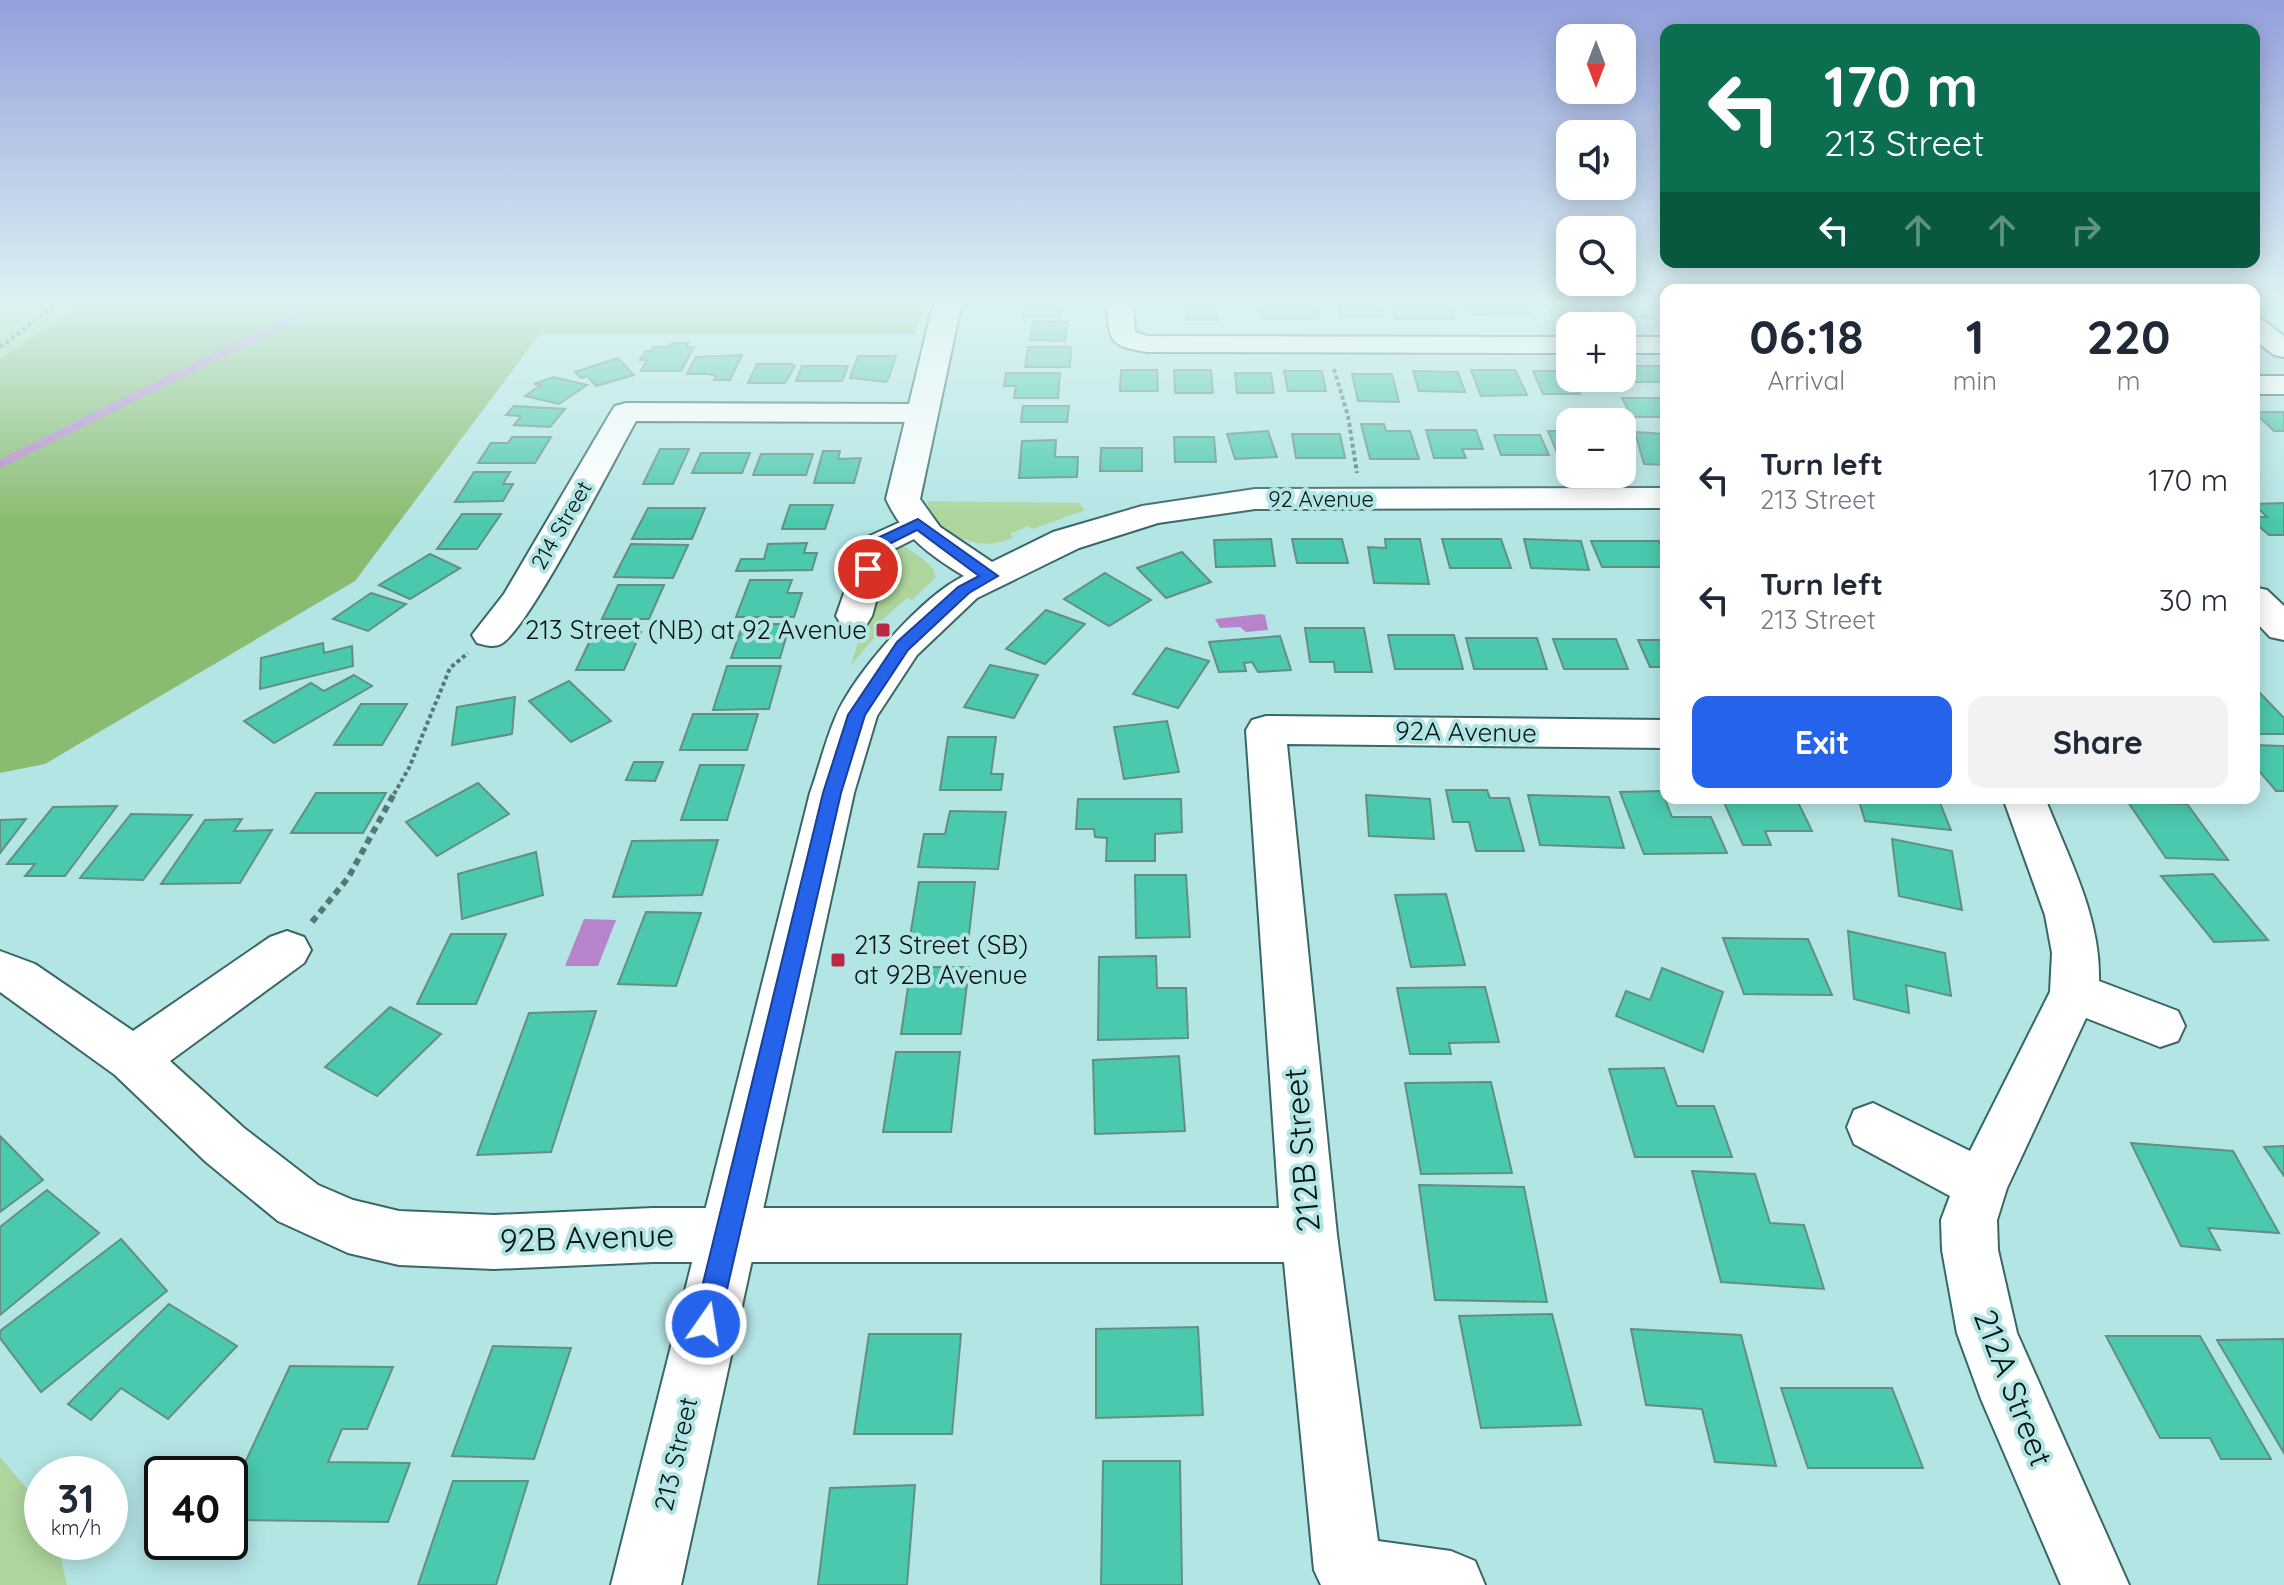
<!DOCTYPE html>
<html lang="en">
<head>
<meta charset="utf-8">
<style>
  :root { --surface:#fff; --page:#f2f2f3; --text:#1f2937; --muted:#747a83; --accent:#2563eb }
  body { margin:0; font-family:Quicksand,sans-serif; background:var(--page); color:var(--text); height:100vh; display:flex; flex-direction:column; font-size:30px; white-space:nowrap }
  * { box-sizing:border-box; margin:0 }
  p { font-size:26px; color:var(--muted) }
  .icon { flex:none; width:44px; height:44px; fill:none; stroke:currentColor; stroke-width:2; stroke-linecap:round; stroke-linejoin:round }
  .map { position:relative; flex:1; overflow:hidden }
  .sheet { position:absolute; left:1660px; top:284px; width:600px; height:520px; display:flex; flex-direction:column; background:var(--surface); border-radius:16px; box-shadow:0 4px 20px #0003 }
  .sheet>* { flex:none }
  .guide { position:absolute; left:1660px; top:24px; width:600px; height:244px; border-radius:16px; box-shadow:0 4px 20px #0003; background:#0b6e4f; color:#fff; overflow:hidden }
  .needle { width:52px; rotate:180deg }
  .buttons { position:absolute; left:1556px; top:24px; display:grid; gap:16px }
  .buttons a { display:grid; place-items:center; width:80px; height:80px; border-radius:16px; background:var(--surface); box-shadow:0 4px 20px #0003; font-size:40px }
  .speed { position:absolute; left:24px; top:1456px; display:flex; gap:16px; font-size:40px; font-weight:700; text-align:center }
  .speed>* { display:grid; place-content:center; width:104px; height:104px; border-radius:50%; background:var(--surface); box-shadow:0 4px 20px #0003; line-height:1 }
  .speed small { font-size:20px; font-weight:400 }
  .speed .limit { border:4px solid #111; border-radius:12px; background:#fff; color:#111 }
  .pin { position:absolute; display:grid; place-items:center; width:68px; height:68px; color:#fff; margin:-34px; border:4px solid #fff; border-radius:50%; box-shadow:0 2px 8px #0007 }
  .me { position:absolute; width:88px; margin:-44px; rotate:13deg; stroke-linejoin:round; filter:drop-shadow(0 0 6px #0008) }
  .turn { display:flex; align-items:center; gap:28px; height:168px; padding:0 32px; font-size:36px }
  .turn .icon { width:104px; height:104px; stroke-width:2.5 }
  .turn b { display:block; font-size:56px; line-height:68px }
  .lanes { display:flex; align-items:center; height:76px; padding:0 32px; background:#0003; justify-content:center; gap:40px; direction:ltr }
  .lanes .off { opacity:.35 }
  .eta { display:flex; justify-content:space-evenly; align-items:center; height:136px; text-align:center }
  .eta b { font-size:48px; font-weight:800; line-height:56px }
  .action { display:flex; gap:16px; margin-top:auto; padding:16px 32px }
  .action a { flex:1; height:92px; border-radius:16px; background:var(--accent); color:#fff; font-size:32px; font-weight:800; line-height:92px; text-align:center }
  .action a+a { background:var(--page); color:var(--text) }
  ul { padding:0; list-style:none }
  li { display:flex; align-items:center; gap:24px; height:120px; padding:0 32px }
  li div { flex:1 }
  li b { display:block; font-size:30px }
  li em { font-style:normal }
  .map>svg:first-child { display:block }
  .green { fill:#aed59c }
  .forest { fill:#89bc70 }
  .water { fill:#b783cb }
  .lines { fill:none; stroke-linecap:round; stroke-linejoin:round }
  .stream { stroke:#b783cb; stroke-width:8 }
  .building { fill:#4bc9ae; stroke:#638f83; stroke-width:2 }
  .minor-casing { stroke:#396768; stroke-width:4 }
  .tertiary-casing { stroke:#396768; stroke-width:4 }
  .path-far1 { stroke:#567777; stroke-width:4; stroke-dasharray:4 3; stroke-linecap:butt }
  .path { stroke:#567777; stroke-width:6; stroke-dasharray:7 5; stroke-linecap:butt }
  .minor { fill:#fff; fill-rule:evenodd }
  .tertiary { fill:#fff; fill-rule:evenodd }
  .route { fill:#2563eb; stroke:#184099; stroke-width:2 }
  .poi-dot { fill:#b92844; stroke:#b4e5e5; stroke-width:3 }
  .labels { text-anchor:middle; stroke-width:8; stroke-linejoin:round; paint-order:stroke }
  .far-street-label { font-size:22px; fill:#031515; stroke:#b4e5e5 }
  .poi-label { font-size:26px; fill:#031515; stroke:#b4e5e5; text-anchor:end }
  .street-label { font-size:26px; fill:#031515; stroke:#b4e5e5 }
  .near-street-label { font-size:32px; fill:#031515; stroke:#b4e5e5 }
</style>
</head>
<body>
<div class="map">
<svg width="2284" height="1585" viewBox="0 0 2284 1585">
  <rect width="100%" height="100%" fill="#b4e5e5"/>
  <g class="green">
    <path d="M0,301H87L0,359Z"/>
    <path d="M927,501L1079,503L1085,510L1033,529L1028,526L1010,534L1013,538C995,545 982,546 964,539L959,542C943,532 931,520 927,501Z"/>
    <path d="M902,544C913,554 933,561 936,577L912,600L907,598L882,620L886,624L851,665L884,556Z"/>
    <path d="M0,1457L42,1506V1542H57L67,1585H0Z"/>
  </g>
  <path class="forest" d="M87,301H925L915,334L539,335L355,581L45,764L0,773V359Z"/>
  <g class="water">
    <path d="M1261,614L1265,615L1268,630L1246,632L1240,627L1220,628L1215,619Z"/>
    <path d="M584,919L616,920L598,966H565Z"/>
  </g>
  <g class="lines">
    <path class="stream" d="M0,464L326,301"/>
  </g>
  <g class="building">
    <path d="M1025,301H1061L1060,317H1022Z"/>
    <path d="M1260,301H1314L1318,318H1263Z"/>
    <path d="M1467,301H1522L1529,314L1473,315Z"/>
    <path d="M1547,301H1586L1593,317L1553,316Z"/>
    <path d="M1594,301H1638L1649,317L1605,318Z"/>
    <path d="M1185,302H1215L1217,320H1186Z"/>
    <path d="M1337,302H1378L1382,317H1341Z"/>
    <path d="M1390,303H1448L1454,319H1395Z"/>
    <path d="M1033,321L1068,322L1065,341L1030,340Z"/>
    <path d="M672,343H689L686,347H694L681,371H641L647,360H640L645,351H651L653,347H669Z"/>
    <path d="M1028,347H1071L1070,367H1025Z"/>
    <path d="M742,355L730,380H714L716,376L708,374H687L696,357Z"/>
    <path d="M858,356H896L889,377L886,382L850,378Z"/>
    <path d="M618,358L634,375L596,386L587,376L581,378L575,372Z"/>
    <path d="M757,364H792L795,366L785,383H748Z"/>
    <path d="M802,366H848L842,381H796Z"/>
    <path d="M1622,366H1662L1666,382H1600L1598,378H1622Z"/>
    <path d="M1121,370H1157L1158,391H1120Z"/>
    <path d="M1174,370H1211L1213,393H1175Z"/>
    <path d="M1471,370H1515L1527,395L1481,396Z"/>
    <path d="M1284,371H1322L1326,391H1288Z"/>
    <path d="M1413,371L1458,372L1465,392L1419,391Z"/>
    <path d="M1533,371H1569L1580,394H1543Z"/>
    <path d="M1006,373H1060L1058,398H1014L1016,386H1004Z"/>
    <path d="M1235,373H1271L1274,393H1237Z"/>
    <path d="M1352,374H1392L1399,402L1358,401Z"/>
    <path d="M553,377L587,385L559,404L525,396L541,385L534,384Z"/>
    <path d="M1622,398H1666V417H1632Z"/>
    <path d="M514,406L565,409L550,427L514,425L521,416L506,415Z"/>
    <path d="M1023,406H1069L1067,422H1021Z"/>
    <path d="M2254,412H2284V431H2274Z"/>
    <path d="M1361,424H1384L1386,431H1410L1419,459H1370Z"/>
    <path d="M1426,430H1476L1483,449H1462L1466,458H1434Z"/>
    <path d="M1268,431L1277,457L1235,459L1227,434Z"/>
    <path d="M1548,431H1570V457H1559Z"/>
    <path d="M1635,432L1666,434V465L1644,464Z"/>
    <path d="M1292,434H1340L1345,458H1296Z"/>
    <path d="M1494,435H1540L1549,455H1501Z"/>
    <path d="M512,437H551L535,463H478L491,443H508Z"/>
    <path d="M1174,437H1214L1216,462H1175Z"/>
    <path d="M1056,440L1055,457H1078L1077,477L1019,478L1022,441Z"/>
    <path d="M1101,448H1142V471H1100Z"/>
    <path d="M660,449H689L673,484H643Z"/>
    <path d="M823,451H840L838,459L861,458L854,483H814Z"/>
    <path d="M701,453H750L742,473H692Z"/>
    <path d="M761,454H813L806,475H753Z"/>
    <path d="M474,472H510L503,484H513L503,501L455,502Z"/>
    <path d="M2284,503V535H2269L2254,522V517H2267L2254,504Z"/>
    <path d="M790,505H833L825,529H782Z"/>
    <path d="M648,508H705L692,539H632Z"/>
    <path d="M462,514H501L477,549H437Z"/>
    <path d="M1271,539L1275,566L1216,567L1214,540Z"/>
    <path d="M1292,539H1342L1348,563H1297Z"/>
    <path d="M1385,539H1420L1429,584L1374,583L1368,547L1386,548Z"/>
    <path d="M1442,539H1501L1511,568H1450Z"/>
    <path d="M1524,539L1581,541L1589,570L1531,568Z"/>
    <path d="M1591,541H1659L1666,556V567H1602Z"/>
    <path d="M807,543L804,553H817L812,570L736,571L741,559H764L768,544Z"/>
    <path d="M631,544L688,545L673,578L614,577Z"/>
    <path d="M1182,552L1211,582L1166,598L1137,568Z"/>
    <path d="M430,554L460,568L410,599L379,585Z"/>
    <path d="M1105,573L1151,600L1109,626L1064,599Z"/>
    <path d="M750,580H792L787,593H802L794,617H736Z"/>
    <path d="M618,585H664L649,619H602Z"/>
    <path d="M371,593L406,604L368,631L333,619Z"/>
    <path d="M1046,610L1085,624L1045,664L1006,649Z"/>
    <path d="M743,624H790L780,658H731Z"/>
    <path d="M1305,628H1364L1372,672H1335L1334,662H1310Z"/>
    <path d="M594,632H641L624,670H576Z"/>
    <path d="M1388,635H1454L1463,669H1395Z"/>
    <path d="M1280,636L1291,670L1258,672L1252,662L1244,663L1246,671L1219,672L1209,642Z"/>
    <path d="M1466,638H1537L1547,669H1474Z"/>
    <path d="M1553,639H1616L1628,669H1564Z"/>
    <path d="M1638,640H1666V667H1650Z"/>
    <path d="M323,643L324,653L352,646L353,666L260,689L261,658Z"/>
    <path d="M1166,648L1209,661L1178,708L1133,694Z"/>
    <path d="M990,665L1038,675L1014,718L964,707Z"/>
    <path d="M727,666H781L769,709L713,710Z"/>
    <path d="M354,675L372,686L274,743L244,721L311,683L324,691Z"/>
    <path d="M569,681L611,721L571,742L529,701Z"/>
    <path d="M2254,693H2260L2284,718V734H2254Z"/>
    <path d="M515,697L512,734L452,745L457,707Z"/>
    <path d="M361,704H407L382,745H334Z"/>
    <path d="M693,714H758L747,750H680Z"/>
    <path d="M1167,721L1179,772L1124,779L1114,727Z"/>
    <path d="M948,737H996L991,774H1003L1001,790H940Z"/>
    <path d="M2254,745L2284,746V791H2276L2254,765Z"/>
    <path d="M634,762H663L655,781L626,780Z"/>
    <path d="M700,765H744L727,820H681Z"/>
    <path d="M478,783L509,814L437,856L406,822Z"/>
    <path d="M1446,790H1487L1490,798H1509L1524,851H1476L1469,822H1453Z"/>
    <path d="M1662,791L1672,817H1711L1727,853L1644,854L1620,792Z"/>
    <path d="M316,793H386L363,833H291Z"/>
    <path d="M1366,795L1430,799L1434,839L1369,836Z"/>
    <path d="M1528,795L1609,797L1624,848L1540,845Z"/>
    <path d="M1722,798H1796L1812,831H1765L1771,845H1743Z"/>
    <path d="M1858,798H1938L1951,830L1865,821Z"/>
    <path d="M1078,799H1181L1182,832L1155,834V861H1106L1107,838L1095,837L1094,829H1076Z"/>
    <path d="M2128,802L2187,804L2228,860L2166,858Z"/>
    <path d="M117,806L65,876H25L35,864H7L53,807Z"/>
    <path d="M950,811L1006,812L998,869L918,867L924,834H945Z"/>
    <path d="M131,814L192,815L143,880L80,878Z"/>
    <path d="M26,819L0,853V820Z"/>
    <path d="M242,819L234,831L272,830L240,883L161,884L205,820Z"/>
    <path d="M1892,839L1952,851L1962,910L1899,896Z"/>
    <path d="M718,840L702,895L613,897L632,841Z"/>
    <path d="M536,852L543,895L462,919L458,874Z"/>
    <path d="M2213,874L2268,940L2214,942L2161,876Z"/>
    <path d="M1135,875H1186L1190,937L1136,938Z"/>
    <path d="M919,882H975L968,943H909Z"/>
    <path d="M1446,894L1465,965L1411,967L1395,895Z"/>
    <path d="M646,912L701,913L676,986L618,984Z"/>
    <path d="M1848,931L1945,953L1951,996L1906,985L1909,1013L1854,999Z"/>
    <path d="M451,934H506L476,1004H417Z"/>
    <path d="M1723,938L1808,939L1832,995L1744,994Z"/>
    <path d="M1156,956L1157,988H1186L1188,1038L1098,1040L1099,957Z"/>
    <path d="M911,967H969L961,1034H901Z"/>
    <path d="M1662,968L1723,992L1703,1052L1616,1016L1626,991L1650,1000Z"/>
    <path d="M1485,987L1499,1042L1449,1043L1451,1054H1410L1397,988Z"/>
    <path d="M390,1007L441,1034L377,1096L325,1067Z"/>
    <path d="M596,1011L551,1152L477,1155L529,1013Z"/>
    <path d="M896,1052H960L951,1132H883Z"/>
    <path d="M1179,1056L1185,1131L1095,1134L1093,1060Z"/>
    <path d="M1664,1068L1677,1106H1714L1732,1157H1635L1609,1069Z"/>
    <path d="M1491,1082L1512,1173L1421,1174L1405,1083Z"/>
    <path d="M0,1136L43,1180L0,1212Z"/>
    <path d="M2131,1143L2233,1151L2279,1233L2208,1228L2220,1250L2181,1246Z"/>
    <path d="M2284,1146V1176L2264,1147Z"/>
    <path d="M1692,1171L1755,1174L1770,1223L1804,1225L1824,1289L1721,1282Z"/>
    <path d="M1419,1185L1524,1187L1547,1302L1435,1300Z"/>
    <path d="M47,1190L99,1233L0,1315V1227Z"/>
    <path d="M121,1239L167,1291L41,1392L0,1338V1331Z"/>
    <path d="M169,1304L237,1346L168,1419L121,1388L91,1420L68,1404Z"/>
    <path d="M1552,1314L1581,1425L1481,1428L1459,1316Z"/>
    <path d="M1198,1327L1203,1415L1096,1418V1329Z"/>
    <path d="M1631,1329L1741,1335L1776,1466L1715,1462L1702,1409L1646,1405Z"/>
    <path d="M869,1334H961L952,1434H854Z"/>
    <path d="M2106,1336H2200L2271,1459H2221L2210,1438H2160Z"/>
    <path d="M2284,1339V1453L2217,1340Z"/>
    <path d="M493,1346L571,1348L534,1459L452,1456Z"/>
    <path d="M290,1366L393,1367L367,1429H342L328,1462L410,1463L388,1522L230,1520V1495Z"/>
    <path d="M1781,1388H1892L1923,1468H1808Z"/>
    <path d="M1103,1461H1180L1182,1585H1101Z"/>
    <path d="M453,1481H528L496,1585H418Z"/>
    <path d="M915,1485L907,1585H818L830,1488Z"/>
  </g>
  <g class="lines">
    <g class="minor-casing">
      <g id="minor">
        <path d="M1107,301H1133L1135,332L1147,336L1570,337V353L1147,352C1107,346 1109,339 1107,301Z"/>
        <path d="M2254,319L2264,321L2284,336V357L2274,355L2254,340Z"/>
        <rect x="1622" y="337" width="44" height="16"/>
        <rect x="2254" y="376" width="30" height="18"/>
        <path d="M626,403L922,404L933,407L937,413L933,419L922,422L636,421C615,458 528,630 501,644C493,648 485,645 477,643L472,635L504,594L611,412L615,406Z"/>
        <path d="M918,514L930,517L935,524L930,531L890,551L872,616L867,624L854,627L841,624L836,616L863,539Z"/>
        <path d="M1266,716L1666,720V748L1287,744L1337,1235L1378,1541L1451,1551L1475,1561L1485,1585H1321L1314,1570L1284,1262H653L494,1269L399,1265L348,1253L278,1221L206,1162L115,1075L0,992V951L35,964L133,1031L270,937L287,931L304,937L311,950L304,963L170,1061L244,1128L318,1185L353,1200L399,1211L494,1215L653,1208H1279L1246,730L1252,720Z"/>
        <path d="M2003,798H2045C2068,857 2101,917 2099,981L2178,1011L2185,1026L2178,1041L2160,1047L2086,1018L2007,1188L1997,1220L1998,1250L2017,1333L2129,1585H2061L1981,1399L1957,1333L1942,1250L1941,1220L1950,1196L1854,1144L1847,1127L1854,1110L1873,1103L1970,1151L2050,992L2052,953L2045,915Z"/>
      </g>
    </g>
    <g class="tertiary-casing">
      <g id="tertiary">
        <path d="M934,301H962L920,499L940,527L992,562L1053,532L1142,506L1255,489L1666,488V508L1255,509L1158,523L1079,548L977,598L917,655L877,716L854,793L681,1585H611L810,793C819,768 825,741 836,716C855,673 922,596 964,576C931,556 902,535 886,499Z"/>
        <path d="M2254,587L2267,590L2284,606V640L2270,637L2254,620Z"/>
      </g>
    </g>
    <g class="path-far1">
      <path d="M0,347L61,301"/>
      <path d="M1334,369L1348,416L1357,473"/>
      <path d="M394,794L409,768L450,668L468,653"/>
    </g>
    <path class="path" d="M312,922L348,878L395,792"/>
    <use href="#minor" class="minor"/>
    <use href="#tertiary" class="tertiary"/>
  </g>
  <linearGradient id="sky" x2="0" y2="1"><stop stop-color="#94a0dc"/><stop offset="0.58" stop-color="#ddf3f3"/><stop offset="1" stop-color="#ddf3f3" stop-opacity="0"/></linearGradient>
  <rect width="2284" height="523" fill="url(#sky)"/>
  <path class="route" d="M918,519L998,576L969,593L908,650L865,715L841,793L719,1324L715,1333L706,1337L697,1333L693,1324L823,793L848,715L897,642L958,587L979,576L917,530L881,548L873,572H862L860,569L869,542Z"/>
  <g class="poi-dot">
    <rect x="875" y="622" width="16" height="16" rx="4"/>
    <rect x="830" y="952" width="16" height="16" rx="4"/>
  </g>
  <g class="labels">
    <g class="far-street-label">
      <text x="1321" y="507">92 Avenue</text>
      <text transform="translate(561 525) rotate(-60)" y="8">214 Street</text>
    </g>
    <g class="poi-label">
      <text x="867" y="639">213 Street (NB) at 92 Avenue</text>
      <text x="854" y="954" text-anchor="start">213 Street (SB)<tspan x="854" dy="30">at 92B Avenue</tspan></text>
    </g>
    <g class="street-label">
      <text transform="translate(1466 732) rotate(1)" y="9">92A Avenue</text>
      <text transform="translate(676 1454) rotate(-77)" y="9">213 Street</text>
    </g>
    <g class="near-street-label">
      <text transform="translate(1302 1150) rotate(-95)" y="11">212B Street</text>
      <text transform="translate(587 1238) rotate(-2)" y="11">92B Avenue</text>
      <text transform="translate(2013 1388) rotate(69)" y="11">212A Street</text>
    </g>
  </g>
</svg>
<div class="buttons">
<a><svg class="needle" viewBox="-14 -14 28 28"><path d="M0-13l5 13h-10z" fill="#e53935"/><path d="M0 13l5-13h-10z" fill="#747a83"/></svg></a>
<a><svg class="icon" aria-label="sound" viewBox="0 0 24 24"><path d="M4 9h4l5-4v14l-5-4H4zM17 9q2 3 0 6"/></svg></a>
<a><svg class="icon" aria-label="search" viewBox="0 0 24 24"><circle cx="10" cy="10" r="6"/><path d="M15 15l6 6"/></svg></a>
<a>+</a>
<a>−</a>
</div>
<div class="speed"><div>31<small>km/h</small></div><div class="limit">40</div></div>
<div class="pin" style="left:868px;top:569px;background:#d93025"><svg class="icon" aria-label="arrive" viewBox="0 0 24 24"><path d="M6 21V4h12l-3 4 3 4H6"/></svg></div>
<svg class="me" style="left:706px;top:1324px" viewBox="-20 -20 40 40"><circle r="17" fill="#2563eb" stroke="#fff" stroke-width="3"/><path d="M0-11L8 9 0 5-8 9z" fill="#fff"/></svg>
<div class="guide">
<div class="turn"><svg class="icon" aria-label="left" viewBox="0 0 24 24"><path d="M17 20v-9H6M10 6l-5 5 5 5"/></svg><div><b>170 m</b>213 Street</div></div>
<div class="lanes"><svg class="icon" aria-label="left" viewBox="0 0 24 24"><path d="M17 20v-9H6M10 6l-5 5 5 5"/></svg><svg class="icon off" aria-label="ahead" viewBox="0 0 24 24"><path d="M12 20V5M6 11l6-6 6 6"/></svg><svg class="icon off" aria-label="ahead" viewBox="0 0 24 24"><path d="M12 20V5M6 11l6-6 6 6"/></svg><svg class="icon off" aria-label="right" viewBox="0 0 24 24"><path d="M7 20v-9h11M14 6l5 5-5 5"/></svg></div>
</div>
<section class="sheet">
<div class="eta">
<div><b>06:18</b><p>Arrival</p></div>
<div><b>1</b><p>min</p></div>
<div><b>220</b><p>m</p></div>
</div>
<ul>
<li><svg class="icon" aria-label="left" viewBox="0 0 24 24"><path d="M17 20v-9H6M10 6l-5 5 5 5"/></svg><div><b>Turn left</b><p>213 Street</p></div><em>170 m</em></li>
<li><svg class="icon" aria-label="left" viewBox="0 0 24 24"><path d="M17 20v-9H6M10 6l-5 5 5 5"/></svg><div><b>Turn left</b><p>213 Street</p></div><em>30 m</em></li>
</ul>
<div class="action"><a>Exit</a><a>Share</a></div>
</section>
</div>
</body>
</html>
